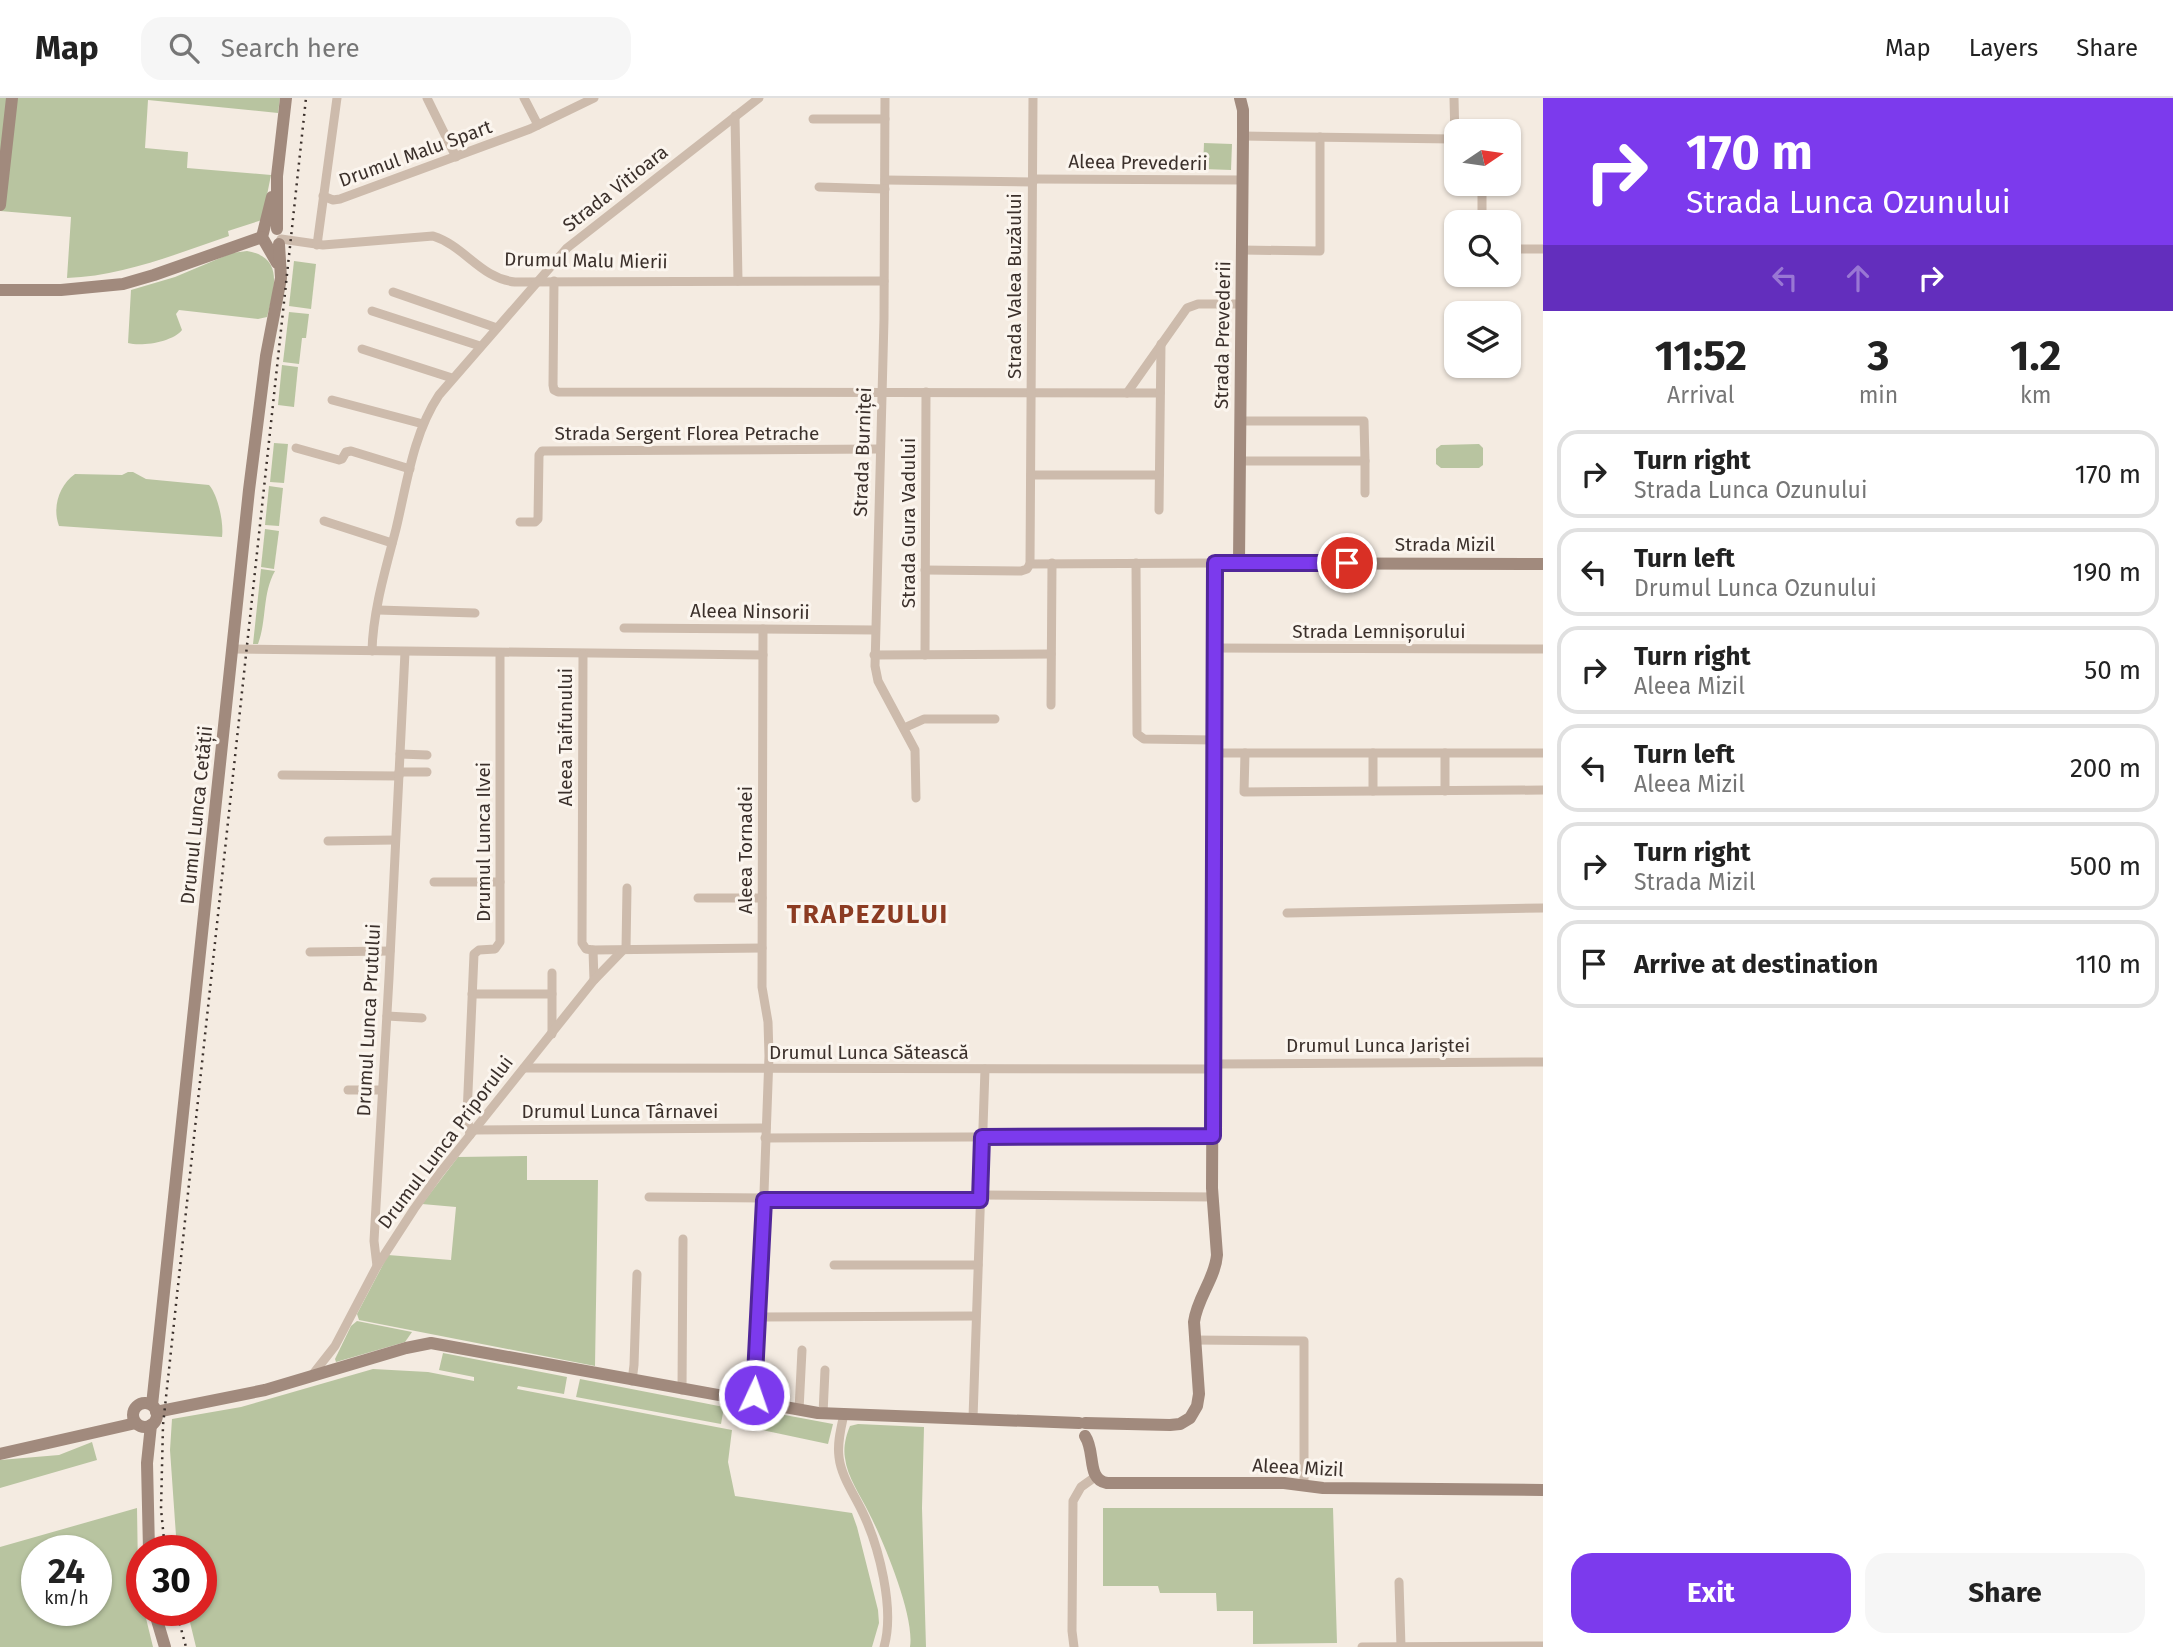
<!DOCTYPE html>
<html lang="en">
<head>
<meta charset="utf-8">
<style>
  :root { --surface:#fff; --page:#f6f6f6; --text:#222; --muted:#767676; --line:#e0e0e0; --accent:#7c3aed }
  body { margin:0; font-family:"Fira Sans",sans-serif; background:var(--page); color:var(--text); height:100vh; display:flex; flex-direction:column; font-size:26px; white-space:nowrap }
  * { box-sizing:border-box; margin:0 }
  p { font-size:23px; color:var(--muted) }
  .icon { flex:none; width:38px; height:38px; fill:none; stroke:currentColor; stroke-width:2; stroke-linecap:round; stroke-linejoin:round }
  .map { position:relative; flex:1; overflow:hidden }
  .details { display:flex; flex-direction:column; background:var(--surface); width:630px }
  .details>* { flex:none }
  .guide { background:#7c3aed; color:#fff; overflow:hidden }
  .needle { width:46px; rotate:77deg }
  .tools { position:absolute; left:1444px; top:21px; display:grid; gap:14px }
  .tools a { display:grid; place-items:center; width:77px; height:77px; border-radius:14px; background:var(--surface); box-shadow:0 2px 5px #0004; font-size:35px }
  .speed { position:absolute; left:21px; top:1437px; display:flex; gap:14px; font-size:35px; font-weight:700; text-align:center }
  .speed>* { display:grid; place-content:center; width:91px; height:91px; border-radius:50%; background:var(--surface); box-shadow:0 2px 5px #0004; line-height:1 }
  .speed small { font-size:18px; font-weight:400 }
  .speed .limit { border:10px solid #d22; background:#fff; color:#111 }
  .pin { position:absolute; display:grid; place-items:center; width:60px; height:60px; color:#fff; margin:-30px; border:4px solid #fff; border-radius:50%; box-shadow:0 2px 7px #0007 }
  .me { position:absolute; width:77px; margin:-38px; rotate:3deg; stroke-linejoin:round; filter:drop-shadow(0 0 5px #0008) }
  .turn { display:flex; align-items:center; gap:24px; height:147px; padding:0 28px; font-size:32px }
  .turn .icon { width:91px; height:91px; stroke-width:2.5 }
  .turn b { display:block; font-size:49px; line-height:60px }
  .lanes { display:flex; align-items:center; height:66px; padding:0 28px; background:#0003; justify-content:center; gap:35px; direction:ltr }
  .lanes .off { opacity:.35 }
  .eta { display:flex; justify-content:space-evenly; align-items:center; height:119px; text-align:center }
  .eta b { font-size:42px; font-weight:700; line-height:49px }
  .primary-button { display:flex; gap:14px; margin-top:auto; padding:14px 28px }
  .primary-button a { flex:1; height:80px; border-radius:21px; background:var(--accent); color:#fff; font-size:28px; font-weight:700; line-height:80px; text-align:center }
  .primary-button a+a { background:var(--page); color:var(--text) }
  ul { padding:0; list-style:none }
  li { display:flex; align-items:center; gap:21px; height:88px; margin:0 14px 10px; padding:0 14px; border:4px solid var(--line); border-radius:21px }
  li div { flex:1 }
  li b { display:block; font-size:26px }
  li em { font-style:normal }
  header { display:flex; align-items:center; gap:42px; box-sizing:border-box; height:98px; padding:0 35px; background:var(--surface); border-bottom:2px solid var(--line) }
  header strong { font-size:33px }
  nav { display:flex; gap:38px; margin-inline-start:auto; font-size:24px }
  .search { width:490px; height:63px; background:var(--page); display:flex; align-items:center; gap:18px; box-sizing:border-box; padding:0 24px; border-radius:21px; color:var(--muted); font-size:26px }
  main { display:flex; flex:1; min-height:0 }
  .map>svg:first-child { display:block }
  .green { fill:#b8c4a0; fill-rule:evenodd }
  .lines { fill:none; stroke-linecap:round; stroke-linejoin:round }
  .street { stroke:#cdbbac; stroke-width:9 }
  .secondary { stroke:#a18a7d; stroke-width:12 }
  .rail { stroke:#3b302b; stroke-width:2.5; stroke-dasharray:2 5; stroke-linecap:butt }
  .route-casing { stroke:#51269a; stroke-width:18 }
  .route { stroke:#7c3aed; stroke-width:12 }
  .labels { text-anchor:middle; stroke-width:6; stroke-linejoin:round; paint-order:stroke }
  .street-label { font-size:19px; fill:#3b302b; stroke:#fbf5ee }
  .district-label { font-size:26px; font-weight:bold; letter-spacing:2px; fill:#8c3b22; stroke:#fbf5ee }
</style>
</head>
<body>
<header>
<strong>Map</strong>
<div class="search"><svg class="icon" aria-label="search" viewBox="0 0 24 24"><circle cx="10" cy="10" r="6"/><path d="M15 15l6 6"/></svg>Search here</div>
<nav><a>Map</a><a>Layers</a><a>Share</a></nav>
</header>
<main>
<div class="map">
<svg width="1543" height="1549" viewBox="0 0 1543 1549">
  <rect width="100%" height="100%" fill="#f4ebe1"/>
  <g class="green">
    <path d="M0,0H280L278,15L148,2L145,50L188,54L187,70L271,77L262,122L228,133L229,138C176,156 123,178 67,180L71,119L0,113Z"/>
    <path d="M1204,45L1232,46L1231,72L1203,71Z"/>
    <path d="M247,153C285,159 274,192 267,219L258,221L179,212L176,216L182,232C173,244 141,249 128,245L131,192L175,179L232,155Z"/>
    <path d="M294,163L316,166L311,211L289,208Z"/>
    <path d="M289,214L309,216L306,240H302L299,266L283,264Z"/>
    <path d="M282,267L298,269L294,309L278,307Z"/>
    <path d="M274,345L288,346L284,385L270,384Z"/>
    <path d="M1479,346L1483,350V367L1479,370H1441L1436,366V351L1441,347Z"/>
    <path d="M128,374H133L146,381L209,387C218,397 224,425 222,439L59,428C52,410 59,387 75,376L122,377Z"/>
    <path d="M269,388L283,390L279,428L265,427Z"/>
    <path d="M265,431L279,433L274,471L261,469Z"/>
    <path d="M261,471L275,473C262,496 267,521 258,546H253Z"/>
    <path d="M527,1058V1082H598L595,1268L359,1222L357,1216L388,1157L451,1162L456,1109L422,1106L458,1059Z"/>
    <path d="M357,1223L412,1234L405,1244L336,1264L335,1261L351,1228Z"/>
    <path d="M443,1255L567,1279L564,1296L518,1288L517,1291L732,1332L728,1364L735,1398L852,1415L857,1429L878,1512L879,1525L872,1549H196L187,1512H201V1452H177L170,1352L172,1321L241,1309L373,1271L428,1274L474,1283V1279L439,1272Z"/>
    <path d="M580,1281L724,1309L721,1326L576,1299Z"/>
    <path d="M748,1310L833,1326L828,1346L743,1328Z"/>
    <path d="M858,1326L924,1329L922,1410L926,1549H910C915,1519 884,1444 869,1415C861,1398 847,1379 845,1360C843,1350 846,1337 850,1328Z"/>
    <path d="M92,1344L97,1362L0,1390V1362L59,1357Z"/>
    <path d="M137,1410L138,1474L142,1512H144L153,1549H0V1449ZM37,1452H96V1512H37Z"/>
    <path d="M1103,1410H1333L1337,1545L1253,1546V1513H1217L1216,1495H1160L1158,1488H1103Z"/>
  </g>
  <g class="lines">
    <g class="street">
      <path d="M427,0L456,59"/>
      <path d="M524,0L538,27"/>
      <path d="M885,0L884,221L875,568L878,583L915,652L916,700"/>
      <path d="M1454,0L1455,43"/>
      <path d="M735,18L738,183"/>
      <path d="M813,21H885"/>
      <path d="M1243,38L1453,41"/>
      <path d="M1033,81L1243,82"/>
      <path d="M885,82L1033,84"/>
      <path d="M819,89L885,91"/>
      <path d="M323,98L333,102L340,101L530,31L594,0"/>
      <path d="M1482,124V86"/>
      <path d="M281,141L323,147L433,138C465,148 480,180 515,184L884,183"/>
      <path d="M317,147L337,0"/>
      <path d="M1508,151H1543"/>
      <path d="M1242,152L1320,153V39"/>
      <path d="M554,183L553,287L554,292L558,294L1160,295"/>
      <path d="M393,194L497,230"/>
      <path d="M372,213L480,248"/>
      <path d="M362,251L452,280"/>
      <path d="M1127,295L1187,210L1198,206H1241"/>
      <path d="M332,302L423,326"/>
      <path d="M296,350L339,362L342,361L346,354L351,353L410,371"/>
      <path d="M1240,363H1365L1364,323H1240"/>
      <path d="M1365,363V395"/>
      <path d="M1031,377H1159"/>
      <path d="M1159,412L1161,246"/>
      <path d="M324,423L392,445"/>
      <path d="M520,424H535L538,421L539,357L542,353L880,351"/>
      <path d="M1136,465L1137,636L1144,641L1214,642"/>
      <path d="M1030,466L1033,0"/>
      <path d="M925,472L1021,473L1027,471L1030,466L1215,465"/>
      <path d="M378,512L475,515"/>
      <path d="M624,530L875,532"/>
      <path d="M1215,550L1543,551"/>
      <path d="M233,551L763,557"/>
      <path d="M372,553C373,512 386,470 396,431C407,385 413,336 439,297L567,150L759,0"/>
      <path d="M583,556L582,845L586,851L593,852L762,850"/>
      <path d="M874,557L1051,556"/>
      <path d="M925,557L926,294"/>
      <path d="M1051,607L1052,465"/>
      <path d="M904,630L924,621H995"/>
      <path d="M1214,655H1543"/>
      <path d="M1245,655L1244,694L1543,692"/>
      <path d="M1445,655V693"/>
      <path d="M400,656L427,657"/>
      <path d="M399,674H427"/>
      <path d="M282,677L399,678"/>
      <path d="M1373,693V655"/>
      <path d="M328,743L395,742"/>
      <path d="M434,784H500"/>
      <path d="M698,800H762"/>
      <path d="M1287,815L1543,810"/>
      <path d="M626,851L627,790"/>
      <path d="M593,852L594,882"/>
      <path d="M310,854L390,853"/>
      <path d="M472,896H552"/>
      <path d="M387,918L422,920"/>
      <path d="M552,936V875"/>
      <path d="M1213,966L1543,964"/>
      <path d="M524,970L1213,971"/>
      <path d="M348,992H382"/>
      <path d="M475,1032L766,1030"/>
      <path d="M470,1037L467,1017L474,856L479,852L495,851L500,844V555"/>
      <path d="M765,1040L1213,1038"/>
      <path d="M980,1097L1213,1099"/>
      <path d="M649,1099L764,1100"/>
      <path d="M764,1102H980"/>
      <path d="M834,1167H978"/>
      <path d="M377,1168L374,1143L389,880L405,554"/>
      <path d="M758,1219L976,1218"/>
      <path d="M1194,1242L1304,1243V1388"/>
      <path d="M313,1276L335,1248L377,1168L414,1111L439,1076L594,882L623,852"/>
      <path d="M632,1283L634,1267L637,1176"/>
      <path d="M682,1292L683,1141"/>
      <path d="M753,1305L763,1122L769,958L768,924L762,889L763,531"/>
      <path d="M799,1312L802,1252"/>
      <path d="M823,1316L825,1272"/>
      <path d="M844,1316C841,1330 837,1345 839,1359C841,1378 854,1396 862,1413C879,1448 895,1511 884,1549"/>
      <path d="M973,1320L985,971"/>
      <path d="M1399,1484L1401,1549"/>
      <path d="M1074,1549L1072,1533L1073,1403L1081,1389L1095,1379"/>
      <path d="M1362,1549L1543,1548"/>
    </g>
    <g class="secondary">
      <path d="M272,99L262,139L277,165"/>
      <path d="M0,107L12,0"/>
      <path d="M277,131V78L286,0"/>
      <path d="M0,192H61L123,186L154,177L262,139"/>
      <path d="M1239,464L1243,38V12L1240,0"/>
      <circle cx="145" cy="1317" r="12"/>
      <path d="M152,1307L249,392L266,258L281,180L279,146"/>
      <path d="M156,1314L265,1292L406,1250L431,1245L818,1315L1079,1325"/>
      <path d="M1085,1325L1170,1327L1180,1326L1190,1320L1197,1308L1199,1296L1194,1224C1197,1200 1215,1181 1217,1157L1212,1090L1215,465L1543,466"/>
      <path d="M1085,1338C1096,1354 1086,1381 1107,1385H1284L1323,1390L1543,1392"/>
      <path d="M0,1356L136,1325"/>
      <path d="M149,1452L147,1365L151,1327"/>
      <path d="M154,1512L165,1549"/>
    </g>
    <g class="rail">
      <path d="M165,1452L161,1411L163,1327L306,0"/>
      <path d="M176,1512L186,1549"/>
    </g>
  </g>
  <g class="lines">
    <g class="route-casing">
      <path id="route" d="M754,1297L764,1102H980L982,1039L1213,1038L1215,465H1347"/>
    </g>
    <use href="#route" class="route"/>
  </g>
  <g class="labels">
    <g class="street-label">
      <text transform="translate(415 55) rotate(-20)" y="7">Drumul Malu Spart</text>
      <text transform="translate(1138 64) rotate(1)" y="7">Aleea Prevederii</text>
      <text transform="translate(615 90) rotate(-38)" y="7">Strada Vitioara</text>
      <text transform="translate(586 162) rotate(1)" y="7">Drumul Malu Mierii</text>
      <text transform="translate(1014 188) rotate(-90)" y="7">Strada Valea Buzăului</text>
      <text transform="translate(1222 237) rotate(-89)" y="7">Strada Prevederii</text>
      <text x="687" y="342">Strada Sergent Florea Petrache</text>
      <text transform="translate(862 354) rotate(-88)" y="7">Strada Burniței</text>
      <text transform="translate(908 425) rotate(-90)" y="7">Strada Gura Vadului</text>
      <text x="1445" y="453">Strada Mizil</text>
      <text transform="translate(750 513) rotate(1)" y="7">Aleea Ninsorii</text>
      <text x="1379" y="540">Strada Lemnișorului</text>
      <text transform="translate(565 639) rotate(-90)" y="7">Aleea Taifunului</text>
      <text transform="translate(196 717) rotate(-84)" y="7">Drumul Lunca Cetății</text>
      <text transform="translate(483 744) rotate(-90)" y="7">Drumul Lunca Ilvei</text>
      <text transform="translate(745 752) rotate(-90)" y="7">Aleea Tornadei</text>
      <text transform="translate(368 922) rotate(-87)" y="7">Drumul Lunca Prutului</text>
      <text x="1378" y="954">Drumul Lunca Jariștei</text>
      <text x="869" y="961">Drumul Lunca Sătească</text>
      <text x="620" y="1020">Drumul Lunca Târnavei</text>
      <text transform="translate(445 1044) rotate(-53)" y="7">Drumul Lunca Priporului</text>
      <text transform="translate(1298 1369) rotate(3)" y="7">Aleea Mizil</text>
    </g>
    <g class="district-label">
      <text x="868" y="825">TRAPEZULUI</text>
    </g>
  </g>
</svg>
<div class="tools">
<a><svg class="needle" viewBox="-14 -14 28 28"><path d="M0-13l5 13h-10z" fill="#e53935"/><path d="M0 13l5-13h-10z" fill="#767676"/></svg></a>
<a><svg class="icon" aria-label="search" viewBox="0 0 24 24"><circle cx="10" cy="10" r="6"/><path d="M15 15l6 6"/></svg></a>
<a><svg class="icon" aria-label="layers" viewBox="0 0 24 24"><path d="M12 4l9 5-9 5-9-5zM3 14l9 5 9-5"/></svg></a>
</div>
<div class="speed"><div>24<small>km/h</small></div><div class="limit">30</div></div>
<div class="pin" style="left:1347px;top:465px;background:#d93025"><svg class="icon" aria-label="arrive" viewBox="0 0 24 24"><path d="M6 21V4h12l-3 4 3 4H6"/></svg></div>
<svg class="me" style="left:754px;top:1297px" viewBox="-20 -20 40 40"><circle r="17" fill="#7c3aed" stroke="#fff" stroke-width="3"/><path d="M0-11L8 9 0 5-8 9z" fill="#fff"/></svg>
</div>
<section class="details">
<div class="guide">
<div class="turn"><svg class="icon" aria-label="right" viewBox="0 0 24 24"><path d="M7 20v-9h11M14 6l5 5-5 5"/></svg><div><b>170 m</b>Strada Lunca Ozunului</div></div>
<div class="lanes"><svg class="icon off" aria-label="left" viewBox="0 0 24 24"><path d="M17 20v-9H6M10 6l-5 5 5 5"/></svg><svg class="icon off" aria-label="ahead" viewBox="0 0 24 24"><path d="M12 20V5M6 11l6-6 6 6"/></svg><svg class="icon" aria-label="right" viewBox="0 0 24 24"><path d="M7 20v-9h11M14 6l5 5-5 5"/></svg></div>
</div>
<div class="eta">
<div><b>11:52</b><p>Arrival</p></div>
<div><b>3</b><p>min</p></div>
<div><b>1.2</b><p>km</p></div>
</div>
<ul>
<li><svg class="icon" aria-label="right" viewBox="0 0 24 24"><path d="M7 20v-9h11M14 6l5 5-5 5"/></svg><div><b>Turn right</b><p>Strada Lunca Ozunului</p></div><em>170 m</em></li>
<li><svg class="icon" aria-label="left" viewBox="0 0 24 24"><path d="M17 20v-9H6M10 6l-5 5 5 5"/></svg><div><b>Turn left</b><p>Drumul Lunca Ozunului</p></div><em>190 m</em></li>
<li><svg class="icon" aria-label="right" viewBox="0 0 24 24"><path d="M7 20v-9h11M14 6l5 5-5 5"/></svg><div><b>Turn right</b><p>Aleea Mizil</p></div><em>50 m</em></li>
<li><svg class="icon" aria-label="left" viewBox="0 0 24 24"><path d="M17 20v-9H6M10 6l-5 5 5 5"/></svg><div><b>Turn left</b><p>Aleea Mizil</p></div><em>200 m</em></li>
<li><svg class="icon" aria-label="right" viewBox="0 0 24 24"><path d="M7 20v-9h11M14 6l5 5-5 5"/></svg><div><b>Turn right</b><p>Strada Mizil</p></div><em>500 m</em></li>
<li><svg class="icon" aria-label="arrive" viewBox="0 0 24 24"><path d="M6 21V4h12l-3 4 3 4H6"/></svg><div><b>Arrive at destination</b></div><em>110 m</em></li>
</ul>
<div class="primary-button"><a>Exit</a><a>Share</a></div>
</section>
</main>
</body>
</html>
